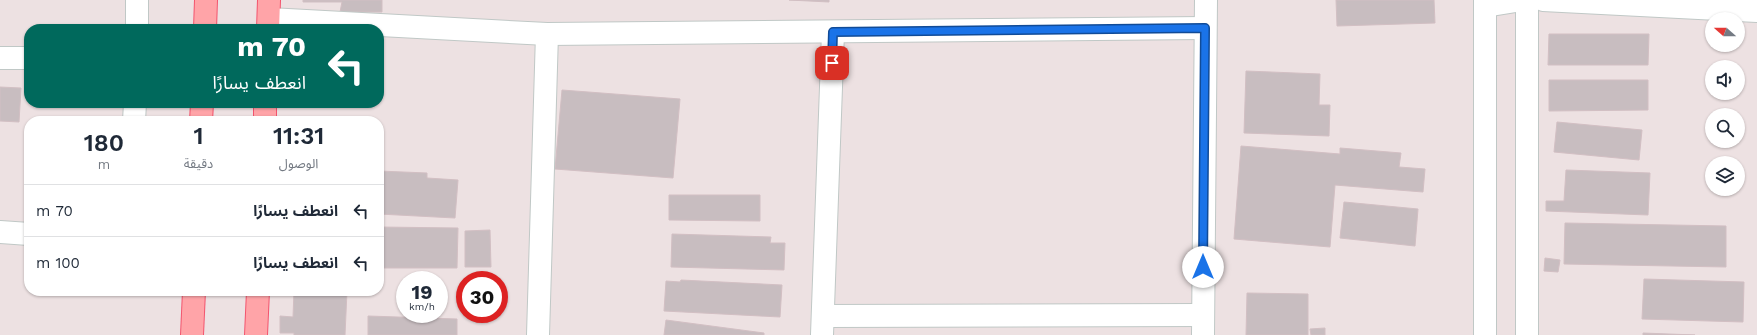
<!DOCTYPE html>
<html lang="ar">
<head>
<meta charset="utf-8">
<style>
  :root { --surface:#fff; --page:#f6f6f7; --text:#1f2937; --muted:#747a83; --line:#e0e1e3 }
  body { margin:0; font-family:"Work Sans","Noto Sans Arabic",sans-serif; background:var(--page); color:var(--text); direction:rtl; height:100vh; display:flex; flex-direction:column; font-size:15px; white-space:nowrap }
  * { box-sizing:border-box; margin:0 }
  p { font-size:13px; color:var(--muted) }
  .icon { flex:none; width:22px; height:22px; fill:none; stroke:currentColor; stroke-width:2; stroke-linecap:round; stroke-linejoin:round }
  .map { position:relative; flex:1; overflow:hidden; direction:ltr }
  .sheet { position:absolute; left:24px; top:116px; width:360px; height:180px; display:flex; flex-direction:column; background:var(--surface); border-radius:16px; box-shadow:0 1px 3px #0004; direction:rtl }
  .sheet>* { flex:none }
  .banner { position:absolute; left:24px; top:24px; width:360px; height:84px; border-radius:16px; box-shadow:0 1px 3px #0004; direction:rtl; background:#00695c; color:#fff; overflow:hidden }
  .needle { width:26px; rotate:291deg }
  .controls { position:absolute; left:1705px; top:12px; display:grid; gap:8px }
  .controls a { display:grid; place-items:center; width:40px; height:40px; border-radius:50%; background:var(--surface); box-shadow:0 1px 3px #0004; font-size:20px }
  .speed { position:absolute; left:396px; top:271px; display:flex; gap:8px; font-size:20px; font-weight:700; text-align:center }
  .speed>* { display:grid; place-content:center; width:52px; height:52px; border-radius:50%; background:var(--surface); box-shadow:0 1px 3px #0004; line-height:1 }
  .speed small { font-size:10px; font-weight:400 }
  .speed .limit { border:6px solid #d22; background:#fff; color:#111 }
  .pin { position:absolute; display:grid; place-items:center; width:34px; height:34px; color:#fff; margin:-17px; border-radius:8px; box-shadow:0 2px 6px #0006 }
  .me { position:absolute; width:44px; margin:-22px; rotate:0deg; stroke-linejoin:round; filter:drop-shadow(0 0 3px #0008) }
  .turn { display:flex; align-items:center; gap:14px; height:84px; padding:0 12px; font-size:18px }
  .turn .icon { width:52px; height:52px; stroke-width:2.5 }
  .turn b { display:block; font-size:28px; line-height:34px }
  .eta { display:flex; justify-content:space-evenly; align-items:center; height:68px; text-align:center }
  .eta b { font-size:24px; font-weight:600; line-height:28px }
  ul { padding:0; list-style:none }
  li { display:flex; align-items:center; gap:12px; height:52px; padding:0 12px; border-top:1px solid var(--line) }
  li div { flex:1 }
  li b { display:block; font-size:15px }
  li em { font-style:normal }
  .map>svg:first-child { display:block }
  .building { fill:#c8bdc0; stroke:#d2bfc3 }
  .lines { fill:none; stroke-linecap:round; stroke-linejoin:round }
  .minor-casing { stroke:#c0c8c6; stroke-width:24 }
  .primary-casing { stroke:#f3546d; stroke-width:24 }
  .minor { stroke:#fff; stroke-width:22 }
  .primary { stroke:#ffa4a8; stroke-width:22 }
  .route-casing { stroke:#114b97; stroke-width:10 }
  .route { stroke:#1a73e8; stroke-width:7 }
</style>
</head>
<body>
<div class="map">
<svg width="1757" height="335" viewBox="0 0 1757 335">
  <rect width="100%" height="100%" fill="#ede1e2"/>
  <g class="building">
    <path d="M303,0H382V12H340L342,2H303Z"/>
    <path d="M789,0H829V2Z"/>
    <path d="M1336,0H1434L1435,23L1337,26Z"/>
    <path d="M1549,34H1649L1648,65H1548Z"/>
    <path d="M1246,71L1320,74L1319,105H1330L1329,136L1244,133Z"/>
    <path d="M1549,80H1648V110L1549,111Z"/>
    <path d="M0,87L21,88L19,122L0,121Z"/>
    <path d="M562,90L680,99L673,178L555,169Z"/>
    <path d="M1557,122L1642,130L1639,160L1554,152Z"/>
    <path d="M1241,146L1340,154V148L1401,153L1399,167L1425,169L1423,192L1335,185L1330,247L1234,239Z"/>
    <path d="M1566,170L1650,173L1648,215L1546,211V201H1564Z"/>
    <path d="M379,171L427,173V178L458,180L455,218L379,214Z"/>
    <path d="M669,195H760V221L669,220Z"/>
    <path d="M1344,202L1418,209L1415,246L1340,238Z"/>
    <path d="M1565,223L1726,226V267L1564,264Z"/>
    <path d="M379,227L458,228L457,268H379Z"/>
    <path d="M490,230L491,267H465V231Z"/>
    <path d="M672,234L771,237L770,243H785L784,270L671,267Z"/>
    <path d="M1545,258L1560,260L1558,272L1544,271Z"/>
    <path d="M1644,279L1744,282L1743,322L1642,319Z"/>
    <path d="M681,280L782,285L780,317L664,311L666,281L680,282Z"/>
    <path d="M294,291H347L345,335H294V333H280V316L293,317Z"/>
    <path d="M1247,293L1308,294V335H1246Z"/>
    <path d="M368,316L457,319V335H368Z"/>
    <path d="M666,320L764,333V335H664Z"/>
    <path d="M1325,328V335H1311L1310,329Z"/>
    <path d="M1643,333L1695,335H1643Z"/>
  </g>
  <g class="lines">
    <g class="minor-casing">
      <g id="minor">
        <path d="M1485,0V335"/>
        <path d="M1527,0V335"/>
        <path d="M1543,0L1757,11"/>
        <path d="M1485,6L1522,0"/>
        <path d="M269,19L547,34L1205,28"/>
        <path d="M137,29V0"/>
        <path d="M0,58H29"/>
        <path d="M134,121L135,103"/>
        <path d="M0,232L29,234"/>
        <path d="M823,316L1203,315"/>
        <path d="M538,335L547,34"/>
        <path d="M822,335L833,32"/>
        <path d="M1203,335L1206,0"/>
      </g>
    </g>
    <g class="primary-casing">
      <g id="primary">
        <path d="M205,29L206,0"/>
        <path d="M268,29L269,0"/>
        <path d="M201,121L202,103"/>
        <path d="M265,121V103"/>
        <path d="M192,335L194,291"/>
        <path d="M256,335L258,291"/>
      </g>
    </g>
    <use href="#minor" class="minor"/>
    <use href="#primary" class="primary"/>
  </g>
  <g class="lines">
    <g class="route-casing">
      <path id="route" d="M832,63L833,32L1205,28L1203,267"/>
    </g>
    <use href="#route" class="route"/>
  </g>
</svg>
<div class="controls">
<a><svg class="needle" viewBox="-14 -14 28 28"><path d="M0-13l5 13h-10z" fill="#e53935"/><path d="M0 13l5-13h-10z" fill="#747a83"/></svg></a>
<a><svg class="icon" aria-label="sound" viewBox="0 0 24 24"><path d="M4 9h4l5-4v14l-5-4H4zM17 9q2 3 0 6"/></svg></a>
<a><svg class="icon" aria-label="search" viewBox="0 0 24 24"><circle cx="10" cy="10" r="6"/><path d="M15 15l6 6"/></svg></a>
<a><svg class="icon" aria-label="layers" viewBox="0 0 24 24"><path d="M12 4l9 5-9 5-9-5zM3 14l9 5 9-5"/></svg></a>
</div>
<div class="speed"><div>19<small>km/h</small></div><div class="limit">30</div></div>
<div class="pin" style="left:832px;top:63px;background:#d93025"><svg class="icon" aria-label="arrive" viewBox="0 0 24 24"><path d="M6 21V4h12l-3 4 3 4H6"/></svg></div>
<svg class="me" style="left:1203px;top:267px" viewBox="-20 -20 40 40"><circle r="19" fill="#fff"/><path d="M0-13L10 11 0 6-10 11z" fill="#1a73e8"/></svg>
<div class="banner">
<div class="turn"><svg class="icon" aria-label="left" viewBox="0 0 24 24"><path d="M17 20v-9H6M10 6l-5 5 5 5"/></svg><div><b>70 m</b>انعطف يسارًا</div></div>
</div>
<section class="sheet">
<div class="eta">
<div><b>11:31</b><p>الوصول</p></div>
<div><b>1</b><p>دقيقة</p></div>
<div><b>180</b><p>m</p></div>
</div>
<ul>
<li><svg class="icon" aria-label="left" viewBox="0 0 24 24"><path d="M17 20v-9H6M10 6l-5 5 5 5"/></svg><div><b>انعطف يسارًا</b></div><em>70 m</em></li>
<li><svg class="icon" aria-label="left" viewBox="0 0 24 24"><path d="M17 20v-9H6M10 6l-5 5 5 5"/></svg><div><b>انعطف يسارًا</b></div><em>100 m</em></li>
</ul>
</section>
</div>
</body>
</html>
